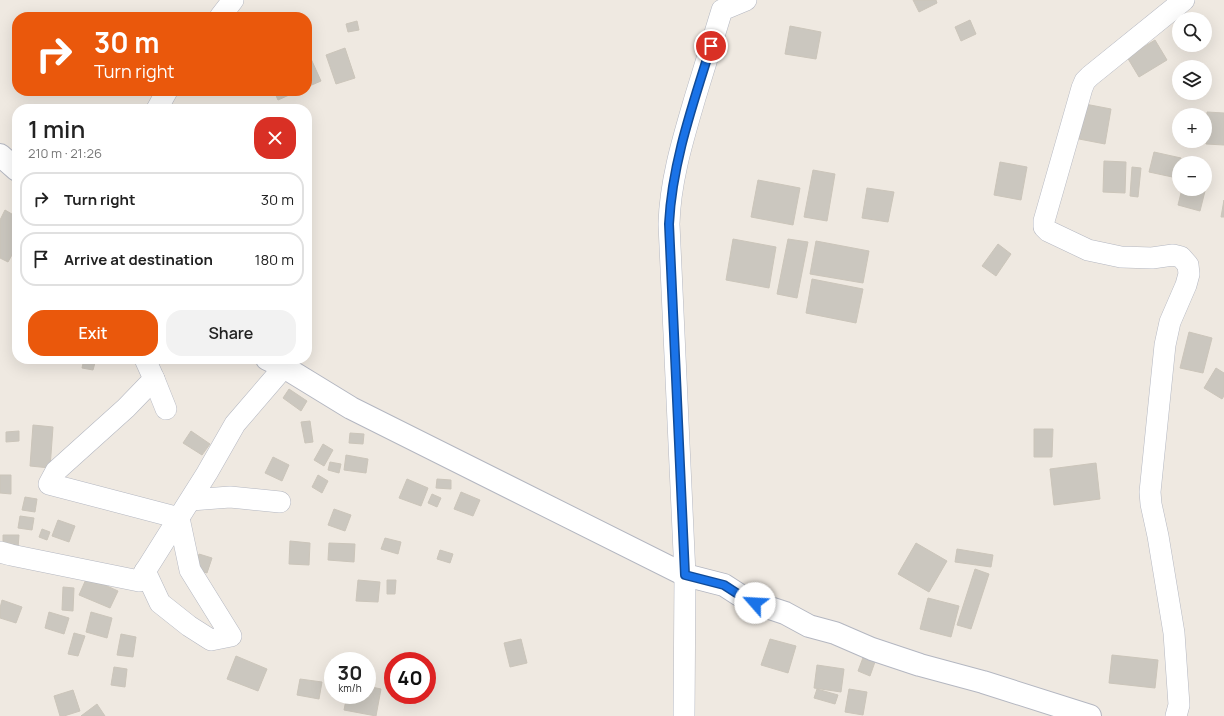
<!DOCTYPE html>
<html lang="en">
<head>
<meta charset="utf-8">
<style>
  :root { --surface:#fff; --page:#f2f2f2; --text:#222; --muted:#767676; --line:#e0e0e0; --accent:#ea580c }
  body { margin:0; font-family:Manrope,sans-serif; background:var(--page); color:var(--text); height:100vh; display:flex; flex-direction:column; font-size:15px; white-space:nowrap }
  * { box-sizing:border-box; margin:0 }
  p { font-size:13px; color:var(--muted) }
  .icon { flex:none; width:22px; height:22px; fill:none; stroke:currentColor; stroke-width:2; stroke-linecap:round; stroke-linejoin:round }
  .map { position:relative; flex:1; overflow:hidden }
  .drawer { position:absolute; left:12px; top:104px; width:300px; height:260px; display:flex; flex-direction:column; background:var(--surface); border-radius:16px; box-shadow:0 4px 16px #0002 }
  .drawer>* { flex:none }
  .hud { position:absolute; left:12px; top:12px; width:300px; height:84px; border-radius:16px; box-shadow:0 4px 16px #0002; background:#ea580c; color:#fff; overflow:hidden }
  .buttons { position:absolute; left:1172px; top:12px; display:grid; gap:8px }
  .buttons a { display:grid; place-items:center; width:40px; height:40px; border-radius:50%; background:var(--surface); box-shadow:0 4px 16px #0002; font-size:20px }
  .speed { position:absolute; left:324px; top:652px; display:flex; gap:8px; font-size:20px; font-weight:700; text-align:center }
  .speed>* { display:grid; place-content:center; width:52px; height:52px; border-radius:50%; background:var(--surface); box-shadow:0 4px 16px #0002; line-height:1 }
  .speed small { font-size:10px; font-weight:400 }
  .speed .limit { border:6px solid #d22; background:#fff; color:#111 }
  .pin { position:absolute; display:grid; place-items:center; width:34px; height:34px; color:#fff; margin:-17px; border:2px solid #fff; border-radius:50%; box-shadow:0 1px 4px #0007 }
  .me { position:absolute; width:44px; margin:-22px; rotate:296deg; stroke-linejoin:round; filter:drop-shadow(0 0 3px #0008) }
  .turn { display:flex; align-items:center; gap:14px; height:84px; padding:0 16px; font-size:18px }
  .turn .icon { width:52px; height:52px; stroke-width:2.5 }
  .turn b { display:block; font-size:28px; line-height:34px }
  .round { display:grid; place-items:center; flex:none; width:42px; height:42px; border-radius:16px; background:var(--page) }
  .headline { display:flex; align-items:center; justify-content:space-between; height:68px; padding:0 16px }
  h1 { font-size:24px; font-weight:600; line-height:30px }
  .button { display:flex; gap:8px; margin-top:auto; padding:8px 16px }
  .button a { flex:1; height:46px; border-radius:16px; background:var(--accent); color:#fff; font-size:16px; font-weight:600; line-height:46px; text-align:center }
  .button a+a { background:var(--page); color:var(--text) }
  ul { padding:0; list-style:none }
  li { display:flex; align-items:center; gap:12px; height:54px; margin:0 8px 6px; padding:0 8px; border:2px solid var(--line); border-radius:16px }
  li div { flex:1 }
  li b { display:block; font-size:15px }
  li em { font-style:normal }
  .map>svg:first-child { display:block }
  .building { fill:#cbc7bf; stroke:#cbc5ba }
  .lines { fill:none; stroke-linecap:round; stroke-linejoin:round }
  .minor-casing { stroke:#b4b7c1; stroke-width:22 }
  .tertiary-casing { stroke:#b4b7c1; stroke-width:24 }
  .minor { stroke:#fff; stroke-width:21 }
  .tertiary { stroke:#fff; stroke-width:22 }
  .route-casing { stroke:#114b97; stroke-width:10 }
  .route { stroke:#1a73e8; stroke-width:7 }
</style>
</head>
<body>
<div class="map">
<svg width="1224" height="716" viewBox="0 0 1224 716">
  <rect width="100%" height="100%" fill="#efe9e1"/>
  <g class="building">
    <path d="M913,0H936L937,3L919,12Z"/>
    <path d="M970,20L976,34L961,41L955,27Z"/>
    <path d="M357,21L359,30L348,32L346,24Z"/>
    <path d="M790,26L821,32L816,59L785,54Z"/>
    <path d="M1155,40L1167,60L1139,77L1127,57Z"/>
    <path d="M345,48L355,78L336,84L326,55Z"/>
    <path d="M307,50L321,81L307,87Z"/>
    <path d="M274,91H298L278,100Z"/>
    <path d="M1085,104L1111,109L1105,144L1079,139Z"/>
    <path d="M1207,112L1224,113V145L1206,144Z"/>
    <path d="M1154,152L1181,158L1180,163H1179L1177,178L1149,172Z"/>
    <path d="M1104,161L1126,162L1125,193L1103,192Z"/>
    <path d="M1000,162L1027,167L1021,200L994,195Z"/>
    <path d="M1132,167L1141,168L1138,197L1130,196Z"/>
    <path d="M813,170L835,174L827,221L804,217Z"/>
    <path d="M758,180L800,188L793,225L751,217Z"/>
    <path d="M1205,183H1207L1200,211L1178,205L1182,189H1205Z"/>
    <path d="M867,188L894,192L888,222L862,218Z"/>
    <path d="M1224,200V217H1221Z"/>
    <path d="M5,210L17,217V246L8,262L0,258V220Z"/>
    <path d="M733,239L776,247L769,288L726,280Z"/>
    <path d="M788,239L808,242L797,298L777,294Z"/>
    <path d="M816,241L869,251L863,283L810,274Z"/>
    <path d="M998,244L1011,254L996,276L982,266Z"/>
    <path d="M812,279L863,289L856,323L806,313Z"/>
    <path d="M1189,332L1212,338L1203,373L1180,368Z"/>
    <path d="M84,359H96L93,370L82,368Z"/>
    <path d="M1216,368L1224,373V396L1222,399L1204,388Z"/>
    <path d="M289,389L307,401L301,411L283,398Z"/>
    <path d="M310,421L313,442L305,443L301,422Z"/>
    <path d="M33,425L53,427L50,468L30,466Z"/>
    <path d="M1034,429H1053L1052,457H1034Z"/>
    <path d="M19,431V441L6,442V432Z"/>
    <path d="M191,431L210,444L202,455L183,443Z"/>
    <path d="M350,433L364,434L363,444L349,443Z"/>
    <path d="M323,444L333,450L324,466L314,460Z"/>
    <path d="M346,455L368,459L366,473L344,470Z"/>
    <path d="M273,457L289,465L282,481L265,473Z"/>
    <path d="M330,462L341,464L339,473L328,470Z"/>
    <path d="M1096,463L1100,499L1054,505L1050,469Z"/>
    <path d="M0,475H11V494L0,493Z"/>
    <path d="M318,475L328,481L322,493L312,487Z"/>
    <path d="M407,479L428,488L421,506L399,498Z"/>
    <path d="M437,479L451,480V489L436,488Z"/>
    <path d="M461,492L480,500L473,516L454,509Z"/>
    <path d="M432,494L441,498L437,507L428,503Z"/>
    <path d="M25,497L37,499L35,512L22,510Z"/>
    <path d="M334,509L351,515L345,531L328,525Z"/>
    <path d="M20,516L34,518L32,530L18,528Z"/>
    <path d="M58,520L75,526L69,542L52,536Z"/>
    <path d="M42,529L50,532L47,540L39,537Z"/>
    <path d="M3,535H19L18,548L3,547Z"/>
    <path d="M385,538L401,542L398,554L381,549Z"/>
    <path d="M290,541L310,543L309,565L289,564Z"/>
    <path d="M329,543L355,544L354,562L328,560Z"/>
    <path d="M916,543L947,561L929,592L898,574Z"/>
    <path d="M957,549L993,555L991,567L955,562Z"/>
    <path d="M440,550L453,554L450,563L437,559Z"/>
    <path d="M199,554L212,558L207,573L194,569Z"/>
    <path d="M975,569L989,574L971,629L957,625Z"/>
    <path d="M87,577L118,591L110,608L79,595Z"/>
    <path d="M358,580L380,582L378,602L356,601Z"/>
    <path d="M387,580H396L395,594H387Z"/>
    <path d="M63,587L74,588L73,611L62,610Z"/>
    <path d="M928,598L959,606L951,637L920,629Z"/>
    <path d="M2,600L22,607L16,623L0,618V608Z"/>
    <path d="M49,612L69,618L64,634L45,628Z"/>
    <path d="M91,612L112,618L107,638L86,632Z"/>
    <path d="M74,633L85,636L78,656L68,654Z"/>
    <path d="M121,634L136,637L133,657L117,655Z"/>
    <path d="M521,639L527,663L510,667L504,643Z"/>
    <path d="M770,639L796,646L788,673L761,665Z"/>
    <path d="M864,655L876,659L870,676L858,671Z"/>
    <path d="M1112,655L1158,660L1155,688L1109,683Z"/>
    <path d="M236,656L267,669L258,691L227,679Z"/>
    <path d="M817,665L844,669L841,692L814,688Z"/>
    <path d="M114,667L127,669L125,687L111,685Z"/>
    <path d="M300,679L322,682L319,699L297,695Z"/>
    <path d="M367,686L381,689L376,716L344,710L347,695H367Z"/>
    <path d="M817,689L838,695L835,704L814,698Z"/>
    <path d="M849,689L867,692L863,715L845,712Z"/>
    <path d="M73,690L80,711L64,716H60L54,696Z"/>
    <path d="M97,704L105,716H81Z"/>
  </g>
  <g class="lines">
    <g class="minor-casing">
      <g id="minor">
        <path d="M220,17L233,0"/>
        <path d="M157,109L167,91"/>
        <path d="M145,359L154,379L126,408L56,471L49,484L179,518L190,570L231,636L211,640L189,626L160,603L145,571"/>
        <path d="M154,379L166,409"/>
        <path d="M191,500L230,497L280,502"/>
        <path d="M0,552L11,555L139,581L207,473L235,424L284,367"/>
        <path d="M684,716L685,575L669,224C670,181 683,139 695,98C704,69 713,39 722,10L746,0"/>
        <path d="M1176,716L1179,705L1174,633L1158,536L1151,504L1150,492L1165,345L1170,322L1186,285L1189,274L1188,265L1181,257L1173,255L1152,258L1121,257L1088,250L1048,231L1044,227V221L1082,88L1085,81L1090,76L1184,0"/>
      </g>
    </g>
    <g class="tertiary-casing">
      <g id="tertiary">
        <path d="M0,155L17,170"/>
        <path d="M267,359L284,367L351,408L685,575L724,585L741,596L755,603L785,613L809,626L835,633L872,649L920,665L983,682L1090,716"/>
      </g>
    </g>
    <use href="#minor" class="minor"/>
    <use href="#tertiary" class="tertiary"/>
  </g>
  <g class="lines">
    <g class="route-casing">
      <path id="route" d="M711,46C693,104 672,163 669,224L685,575L724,585L741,596L755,603"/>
    </g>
    <use href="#route" class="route"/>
  </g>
</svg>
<div class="buttons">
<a><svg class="icon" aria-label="search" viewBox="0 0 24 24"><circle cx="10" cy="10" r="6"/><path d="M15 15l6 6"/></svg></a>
<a><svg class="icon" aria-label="layers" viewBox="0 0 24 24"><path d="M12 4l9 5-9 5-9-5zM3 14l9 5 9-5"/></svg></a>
<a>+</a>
<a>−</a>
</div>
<div class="speed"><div>30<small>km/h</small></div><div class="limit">40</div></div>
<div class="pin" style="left:711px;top:46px;background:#d93025"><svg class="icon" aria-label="arrive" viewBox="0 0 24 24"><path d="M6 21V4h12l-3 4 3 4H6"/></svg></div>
<svg class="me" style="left:755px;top:603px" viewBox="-20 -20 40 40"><circle r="19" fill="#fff"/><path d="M0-13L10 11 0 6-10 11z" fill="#1a73e8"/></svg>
<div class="hud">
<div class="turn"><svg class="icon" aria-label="right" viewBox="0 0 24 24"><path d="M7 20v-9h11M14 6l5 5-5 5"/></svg><div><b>30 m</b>Turn right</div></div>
</div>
<section class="drawer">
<div class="headline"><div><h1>1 min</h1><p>210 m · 21:26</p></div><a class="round" style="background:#d93025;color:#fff"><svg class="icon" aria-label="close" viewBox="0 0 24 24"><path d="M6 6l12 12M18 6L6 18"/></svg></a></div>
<ul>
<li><svg class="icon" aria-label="right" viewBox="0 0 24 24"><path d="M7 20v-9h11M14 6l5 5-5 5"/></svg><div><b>Turn right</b></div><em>30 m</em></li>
<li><svg class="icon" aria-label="arrive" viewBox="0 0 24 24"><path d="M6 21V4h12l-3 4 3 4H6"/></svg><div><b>Arrive at destination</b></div><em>180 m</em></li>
</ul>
<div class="button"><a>Exit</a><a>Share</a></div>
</section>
</div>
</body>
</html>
